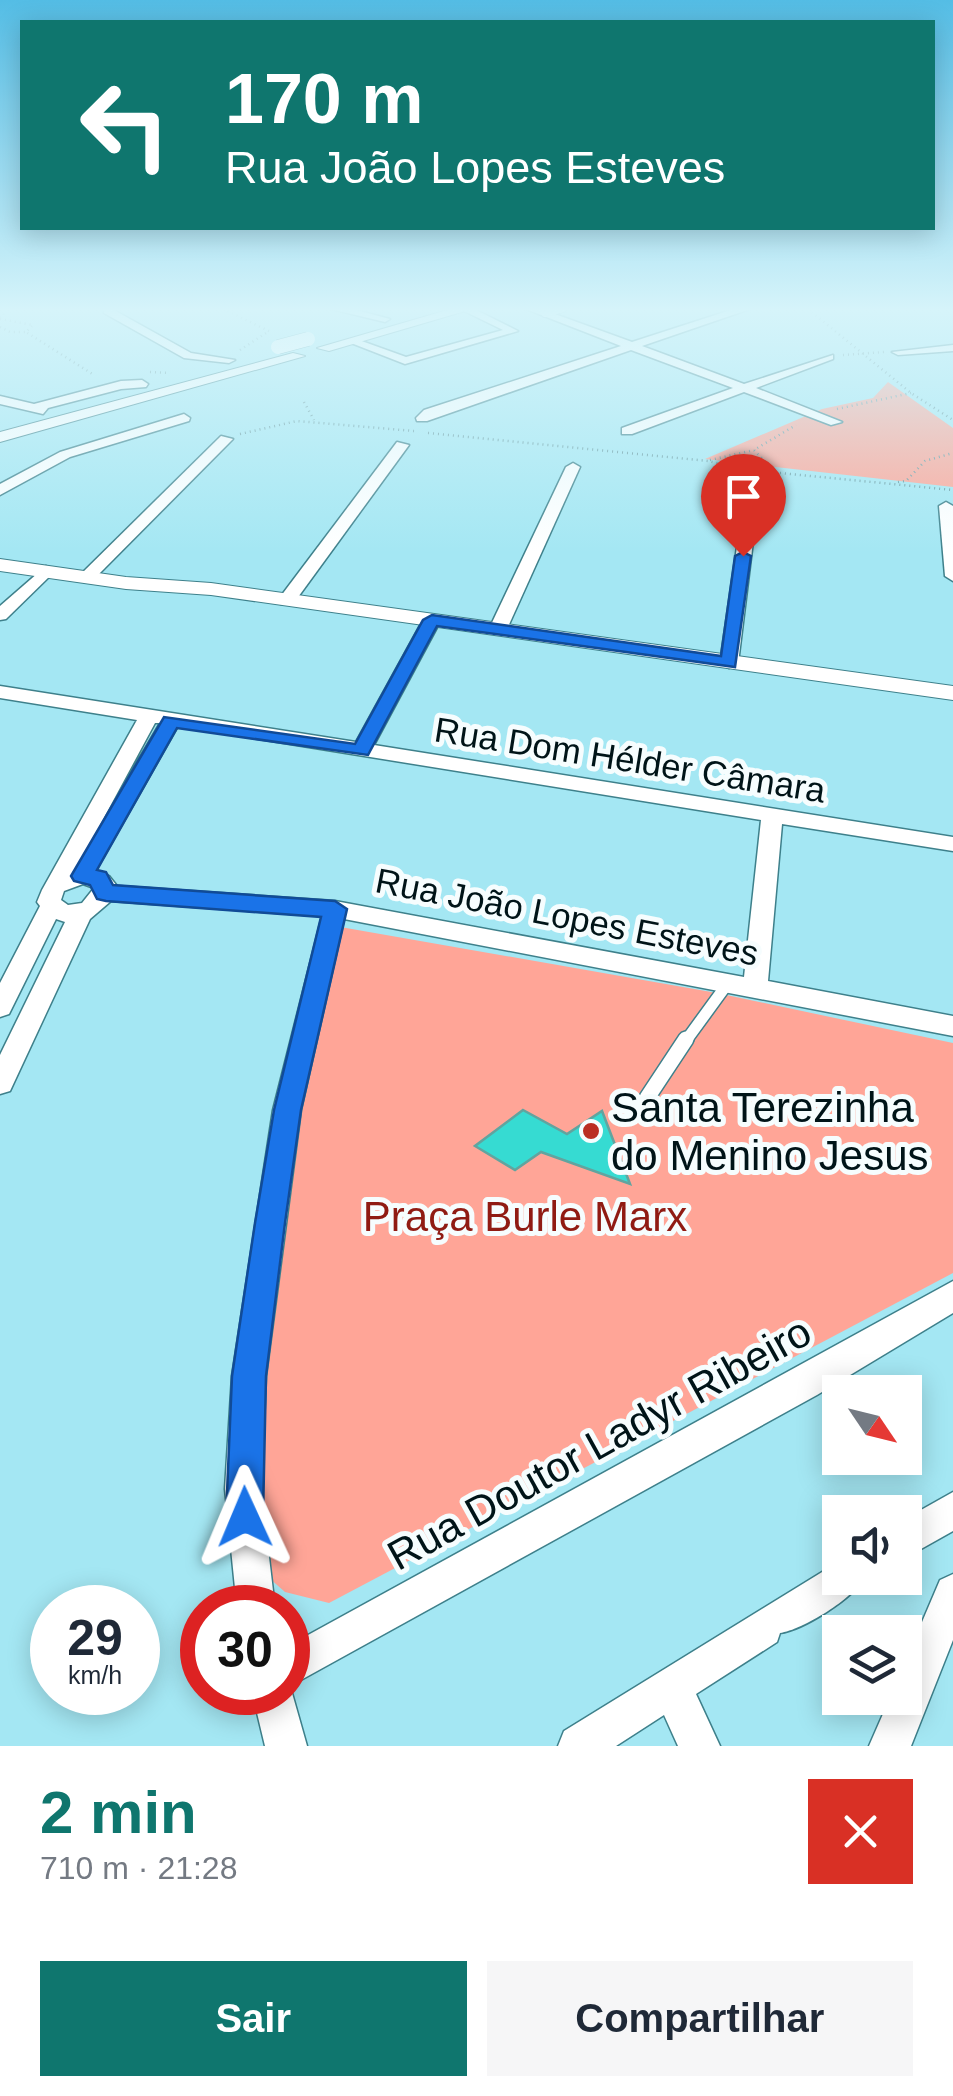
<!DOCTYPE html>
<html lang="pt">
<head>
<meta charset="utf-8">
<style>
  :root { --surface:#fff; --page:#f6f6f7; --text:#1f2937; --muted:#747a83; --accent:#0f766e }
  body { margin:0; font-family:Arial,sans-serif; background:var(--page); color:var(--text); height:100vh; display:flex; flex-direction:column; font-size:38px; white-space:nowrap }
  * { box-sizing:border-box; margin:0 }
  p { font-size:32px; color:var(--muted) }
  .icon { flex:none; width:55px; height:55px; fill:none; stroke:currentColor; stroke-width:2; stroke-linecap:round; stroke-linejoin:round }
  .map { position:relative; height:1746px; overflow:hidden }
  .drawer { display:flex; flex-direction:column; background:var(--surface); flex:1 }
  .drawer>* { flex:none }
  .guide { position:absolute; left:20px; top:20px; width:915px; height:210px; border-radius:0px; box-shadow:0 5px 25px #0003; background:#0f766e; color:#fff; overflow:hidden }
  .needle { width:65px; rotate:125deg }
  .tools { position:absolute; left:822px; top:1375px; display:grid; gap:20px }
  .tools a { display:grid; place-items:center; width:100px; height:100px; border-radius:0px; background:var(--surface); box-shadow:0 5px 25px #0003; font-size:50px }
  .speed { position:absolute; left:30px; top:1585px; display:flex; gap:20px; font-size:50px; font-weight:700; text-align:center }
  .speed>* { display:grid; place-content:center; width:130px; height:130px; border-radius:50%; background:var(--surface); box-shadow:0 5px 25px #0003; line-height:1 }
  .speed small { font-size:25px; font-weight:400 }
  .speed .limit { border:15px solid #d22; background:#fff; color:#111 }
  .pin { position:absolute; display:grid; place-items:center; width:85px; height:85px; color:#fff; margin:-102px -42px; border-radius:50% 50% 50% 0; rotate:-45deg; box-shadow:0 0 10px #0007 }
  .pin .icon { rotate:45deg }
  .me { position:absolute; width:110px; margin:-55px; rotate:359deg; stroke-linejoin:round; filter:drop-shadow(0 0 8px #0008) }
  .turn { display:flex; align-items:center; gap:35px; height:210px; padding:0 40px; font-size:45px }
  .turn .icon { width:130px; height:130px; stroke-width:2.5 }
  .turn b { display:block; font-size:70px; line-height:85px }
  .round { display:grid; place-items:center; flex:none; width:105px; height:105px; border-radius:0px; background:var(--page) }
  .head { display:flex; align-items:center; justify-content:space-between; height:170px; padding:0 40px }
  h1 { font-size:60px; font-weight:800; line-height:75px; color:var(--accent) }
  .button { display:flex; gap:20px; margin-top:auto; padding:20px 40px }
  .button a { flex:1; height:115px; border-radius:0px; background:var(--accent); color:#fff; font-size:40px; font-weight:800; line-height:115px; text-align:center }
  .button a+a { background:var(--page); color:var(--text) }
  .map>svg:first-child { display:block }
  .green { fill:#ffa597 }
  .building { fill:#36dbd2; stroke:#61a49f; stroke-width:2.5 }
  .lines { fill:none; stroke-linecap:round; stroke-linejoin:round }
  .service-far2-casing { stroke:#3e808b; stroke-width:8 }
  .service-far1-casing { stroke:#3e808b; stroke-width:14 }
  .service-casing { stroke:#3e808b; stroke-width:18 }
  .minor-casing { stroke:#3e808b; stroke-width:3 }
  .tertiary-casing { stroke:#3e808b; stroke-width:2 }
  .path { stroke:#65969e; stroke-width:2.5; stroke-dasharray:1 4; stroke-linecap:butt }
  .service-far2 { stroke:#fff; stroke-width:6 }
  .service-far1 { stroke:#fff; stroke-width:11 }
  .service { stroke:#fff; stroke-width:15 }
  .minor { fill:#fff; fill-rule:evenodd }
  .tertiary { fill:#fff; fill-rule:evenodd }
  .tertiary-bridge-casing { stroke:#3e808b; stroke-width:15; stroke-linecap:butt }
  .tertiary-bridge { stroke:#fff; stroke-width:14 }
  .route { fill:#1a73e8; stroke:#114b97; stroke-width:2.5 }
  .poi-dot { fill:#bb2e23; stroke:#f6fdfe; stroke-width:4 }
  .labels { text-anchor:middle; stroke-width:10; stroke-linejoin:round; paint-order:stroke }
  .street-label { font-size:35px; fill:#001418; stroke:#f6fdfe }
  .near-poi-label { font-size:42px; fill:#001418; stroke:#f6fdfe; text-anchor:start }
  .near-park-label { font-size:42px; fill:#901b13; stroke:#f6fdfe }
  .near-street-label { font-size:42px; fill:#001418; stroke:#f6fdfe }
</style>
</head>
<body>
<div class="map">
<svg width="953" height="1746" viewBox="0 0 953 1746">
  <rect width="100%" height="100%" fill="#a4e7f3"/>
  <g class="green">
    <path d="M888,382L953,428V487L705,459L822,409L873,398Z"/>
    <path d="M329,925L717,993L953,1043V1273L329,1603L285,1592L260,1570L275,1161Z"/>
  </g>
  <path class="building" d="M523,1110L567,1134L602,1111L630,1184L541,1152L515,1170L475,1146Z"/>
  <g class="lines">
    <g class="service-far2-casing">
      <path id="service-far2" d="M545,314L563,309"/>
    </g>
    <g class="service-far1-casing">
      <path id="service-far1" d="M685,1042L728,983"/>
    </g>
    <g class="service-casing">
      <path id="service" d="M647,1098L686,1039"/>
    </g>
    <g class="minor-casing">
      <g id="minor">
        <path d="M104,309H112L191,353L235,360L229,363L184,358L104,313Z"/>
        <path d="M331,309H352L390,319L385,322Z"/>
        <path d="M460,309H474L518,331L405,364L346,341L356,339L406,357L503,330Z"/>
        <path d="M526,309H541L632,342L734,309H750L642,346L744,384L833,355V359L756,388L842,422L831,425L744,392L632,434H622V428L733,388L631,350L427,421H417L416,418L424,410L621,346Z"/>
        <path d="M953,345V351L898,355L892,352Z"/>
        <path d="M142,380L148,384L146,387L121,389L48,408L43,414L0,404V396L34,404L121,381Z"/>
        <path d="M184,414L190,418L189,421L70,457L0,495V484L60,452Z"/>
        <path d="M221,436L233,439L92,581H80V575Z"/>
        <path d="M397,442L409,445L293,604H281V596Z"/>
        <path d="M573,463L580,467L507,629L504,633H492L489,629L566,467Z"/>
        <path d="M753,481L760,485L738,663L729,668L720,663L746,485Z"/>
        <path d="M946,502L953,506V581L945,576L939,506Z"/>
        <path d="M46,566L54,571L52,574L6,619L0,620V606Z"/>
        <path d="M432,615L441,620L374,745L953,837V851L782,824L768,981L953,1016V1036L344,919L301,1110L266,1376L261,1489L275,1608H237L225,1489L232,1376L273,1110L322,916L111,901L90,919L10,1091L0,1094V1055L65,922L56,919L9,1014L0,1017V983L40,906L37,902L42,890L137,720L0,698V686L356,742L423,620ZM155,723H160L94,836ZM178,726L761,820L744,977L335,901L117,886L109,876L96,870ZM83,884L94,888L82,903L68,905L61,900L64,891Z"/>
        <path d="M953,1281V1313L817,1395L290,1686L307,1746H265L252,1692H288V1646Z"/>
        <path d="M953,1492V1531L905,1558V1519Z"/>
        <path d="M840,1561V1578H863C855,1598 802,1630 780,1633L777,1642L696,1694L720,1746H678L664,1715L616,1746H558L564,1731Z"/>
        <path d="M953,1574V1640L911,1746H869L890,1698H905V1662L940,1580Z"/>
      </g>
    </g>
    <g class="tertiary-casing">
      <g id="tertiary">
        <path d="M451,309H472L329,351L317,348Z"/>
        <path d="M293,353L305,356L0,442V432Z"/>
        <path d="M0,559L126,577L211,583L953,686V700L211,595L126,589L0,571Z"/>
      </g>
    </g>
    <g class="path">
      <path d="M223,309L269,331"/>
      <path d="M808,309L911,393L953,420"/>
      <path d="M0,310L4,315L0,317"/>
      <path d="M0,319L33,325L26,332L94,375"/>
      <path d="M0,327L10,332H26"/>
      <path d="M240,350L266,333"/>
      <path d="M843,355L884,352"/>
      <path d="M150,372L170,373"/>
      <path d="M304,402L314,420"/>
      <path d="M837,409L911,393"/>
      <path d="M428,433L708,461L751,471"/>
      <path d="M240,434L297,421L414,431"/>
      <path d="M710,460L754,450"/>
      <path d="M772,469L754,450L796,425"/>
      <path d="M760,471L953,490"/>
      <path d="M898,482L906,481L925,461L953,453"/>
    </g>
    <use href="#service-far2" class="service-far2"/>
    <use href="#service-far1" class="service-far1"/>
    <use href="#service" class="service"/>
    <use href="#minor" class="minor"/>
    <use href="#tertiary" class="tertiary"/>
    <g class="tertiary-bridge-casing">
      <path id="tertiary-bridge" d="M278,347L308,339"/>
    </g>
    <use href="#tertiary-bridge" class="tertiary-bridge"/>
  </g>
  <linearGradient id="sky" x2="0" y2="1"><stop stop-color="#54bde5"/><stop offset="0.56" stop-color="#d6f4fa"/><stop offset="1" stop-color="#d6f4fa" stop-opacity="0"/></linearGradient>
  <rect width="953" height="553" fill="url(#sky)"/>
  <path class="route" d="M743,552L751,556L735,667L437,626L368,755L177,728L97,870L106,872L113,885L335,901L347,909L301,1110L285,1223L266,1376L263,1517L258,1530L245,1536L232,1530L226,1517L232,1376L255,1223L274,1110L321,917L106,901L97,899L90,885L74,881L71,876L164,717L355,744L423,620L432,615L721,656L735,556Z"/>
  <circle class="poi-dot" cx="591" cy="1131" r="10"/>
  <g class="labels">
    <g class="street-label">
      <text transform="translate(630 760) rotate(9)" y="12">Rua Dom Hélder Câmara</text>
      <text transform="translate(567 917) rotate(11)" y="12">Rua João Lopes Esteves</text>
    </g>
    <g class="near-poi-label">
      <text x="611" y="1122">Santa Terezinha<tspan x="611" dy="48">do Menino Jesus</tspan></text>
    </g>
    <g class="near-park-label">
      <text x="525" y="1231">Praça Burle Marx</text>
    </g>
    <g class="near-street-label">
      <text transform="translate(599 1443) rotate(-29)" y="15">Rua Doutor Ladyr Ribeiro</text>
    </g>
  </g>
</svg>
<div class="tools">
<a><svg class="needle" viewBox="-14 -14 28 28"><path d="M0-13l5 13h-10z" fill="#e53935"/><path d="M0 13l5-13h-10z" fill="#747a83"/></svg></a>
<a><svg class="icon" aria-label="sound" viewBox="0 0 24 24"><path d="M4 9h4l5-4v14l-5-4H4zM17 9q2 3 0 6"/></svg></a>
<a><svg class="icon" aria-label="layers" viewBox="0 0 24 24"><path d="M12 4l9 5-9 5-9-5zM3 14l9 5 9-5"/></svg></a>
</div>
<div class="speed"><div>29<small>km/h</small></div><div class="limit">30</div></div>
<div class="pin" style="left:743px;top:556px;background:#d93025"><svg class="icon" aria-label="arrive" viewBox="0 0 24 24"><path d="M6 21V4h12l-3 4 3 4H6"/></svg></div>
<svg class="me" style="left:245px;top:1517px" viewBox="-20 -20 40 40"><path d="M0-17L14 15 0 8-14 15z" fill="#1a73e8" stroke="#fff" stroke-width="4"/></svg>
<div class="guide">
<div class="turn"><svg class="icon" aria-label="left" viewBox="0 0 24 24"><path d="M17 20v-9H6M10 6l-5 5 5 5"/></svg><div><b>170 m</b>Rua João Lopes Esteves</div></div>
</div>
</div>
<section class="drawer">
<div class="head"><div><h1>2 min</h1><p>710 m · 21:28</p></div><a class="round" style="background:#d93025;color:#fff"><svg class="icon" aria-label="close" viewBox="0 0 24 24"><path d="M6 6l12 12M18 6L6 18"/></svg></a></div>
<div class="button"><a>Sair</a><a>Compartilhar</a></div>
</section>
</body>
</html>
